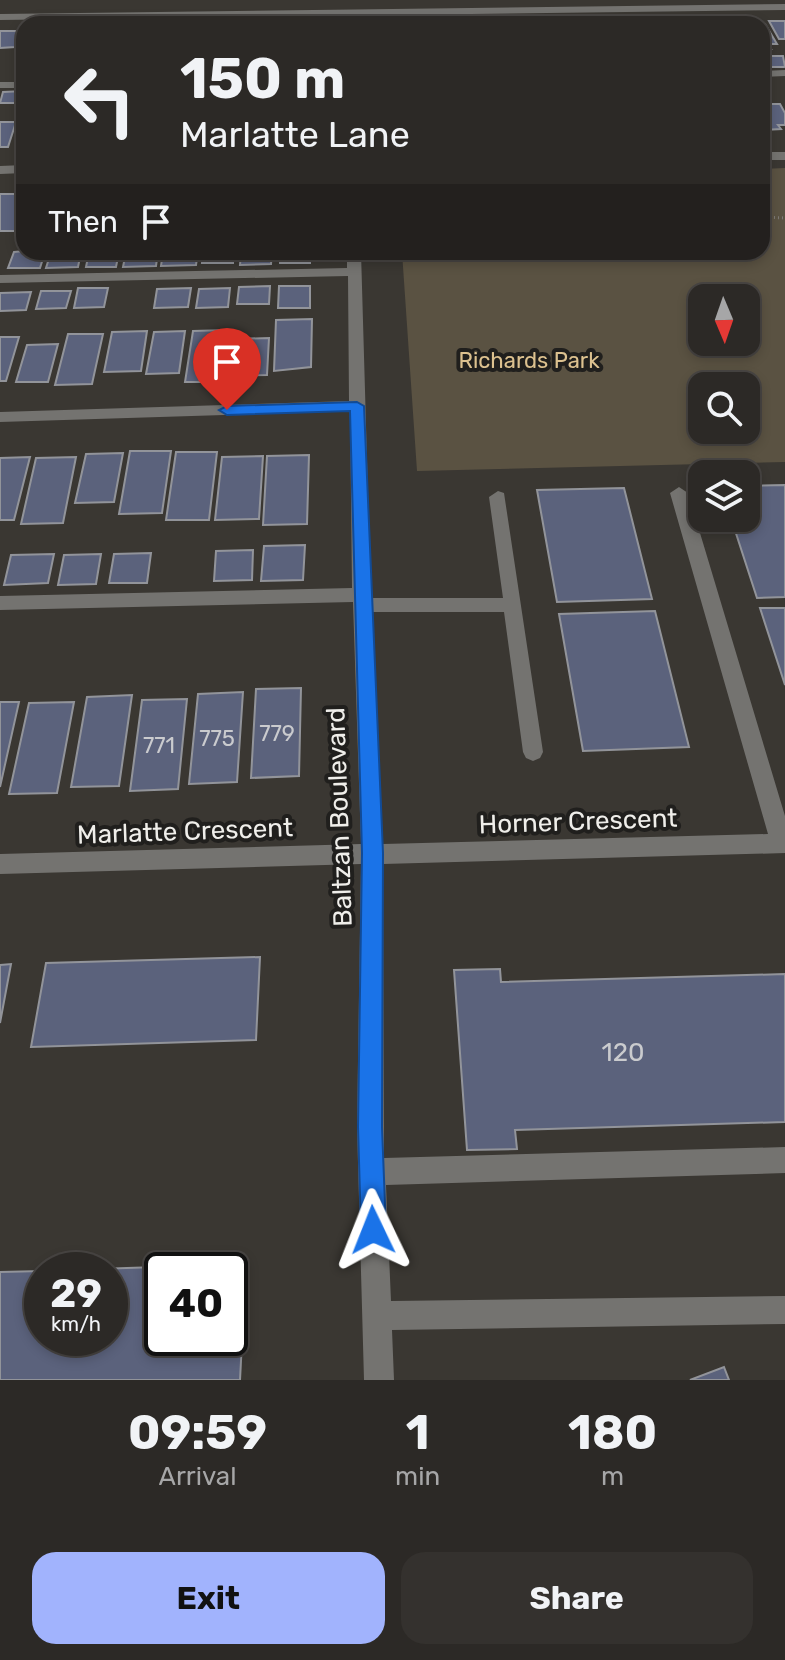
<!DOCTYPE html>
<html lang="en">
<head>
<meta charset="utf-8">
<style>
  :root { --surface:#2c2926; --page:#34312e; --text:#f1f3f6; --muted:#a6a6a7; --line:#484543; --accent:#a1b3fd }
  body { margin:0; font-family:Rubik,sans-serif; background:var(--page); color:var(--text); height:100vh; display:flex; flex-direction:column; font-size:30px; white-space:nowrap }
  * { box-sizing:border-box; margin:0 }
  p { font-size:26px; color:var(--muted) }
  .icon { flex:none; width:44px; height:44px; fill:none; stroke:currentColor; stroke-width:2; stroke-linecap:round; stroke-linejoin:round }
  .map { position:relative; height:1380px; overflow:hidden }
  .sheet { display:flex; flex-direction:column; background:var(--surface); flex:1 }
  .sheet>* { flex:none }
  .top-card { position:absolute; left:16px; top:16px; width:754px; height:244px; border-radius:24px; box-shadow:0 4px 12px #0003,0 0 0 2px var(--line); background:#2c2926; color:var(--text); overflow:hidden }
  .needle { width:52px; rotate:178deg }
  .buttons { position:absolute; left:688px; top:284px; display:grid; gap:16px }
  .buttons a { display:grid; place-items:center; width:72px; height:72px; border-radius:16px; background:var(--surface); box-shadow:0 4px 12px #0003,0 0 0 2px var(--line); font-size:40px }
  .speed { position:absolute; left:24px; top:1252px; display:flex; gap:16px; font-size:40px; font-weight:700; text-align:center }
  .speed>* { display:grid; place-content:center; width:104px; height:104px; border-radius:50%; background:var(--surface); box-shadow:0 4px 12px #0003,0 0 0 2px var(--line); line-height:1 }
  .speed small { font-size:20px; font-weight:400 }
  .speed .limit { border:4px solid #111; border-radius:12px; background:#fff; color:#111 }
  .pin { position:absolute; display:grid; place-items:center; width:68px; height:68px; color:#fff; margin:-82px -34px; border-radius:50% 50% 50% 0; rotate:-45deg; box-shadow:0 0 8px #0007 }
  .pin .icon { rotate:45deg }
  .me { position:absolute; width:88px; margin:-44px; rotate:358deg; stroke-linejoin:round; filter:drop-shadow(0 0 6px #0008) }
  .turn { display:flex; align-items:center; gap:28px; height:168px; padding:0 32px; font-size:36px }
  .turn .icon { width:104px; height:104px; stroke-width:2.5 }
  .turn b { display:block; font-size:56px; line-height:68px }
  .then { display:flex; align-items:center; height:76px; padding:0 32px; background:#0003; gap:16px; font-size:30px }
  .eta { display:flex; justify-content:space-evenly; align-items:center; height:136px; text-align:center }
  .eta b { font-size:48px; font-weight:700; line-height:56px }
  .cta { display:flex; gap:16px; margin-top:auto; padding:16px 32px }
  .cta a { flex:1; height:92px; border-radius:24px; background:var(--accent); color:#111; font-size:32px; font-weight:700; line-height:92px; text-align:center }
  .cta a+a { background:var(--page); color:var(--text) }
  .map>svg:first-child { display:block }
  .green { fill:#5a5242; fill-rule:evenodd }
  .building { fill:#5b627c; stroke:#92949a; stroke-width:2; fill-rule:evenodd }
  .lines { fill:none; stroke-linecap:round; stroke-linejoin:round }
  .path { stroke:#7d7a76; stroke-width:3; stroke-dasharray:1 3; stroke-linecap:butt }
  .minor { fill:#747370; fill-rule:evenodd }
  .route { fill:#1a73e8; stroke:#114b97; stroke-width:2 }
  .labels { text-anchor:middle; stroke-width:8; stroke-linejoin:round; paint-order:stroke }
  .far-park-label { font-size:22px; fill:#dcc18f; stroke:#201f1d }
  .number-label { font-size:22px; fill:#cacbce }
  .street-label { font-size:26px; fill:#efeeea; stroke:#201f1d }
  .near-number-label { font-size:26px; fill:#cacbce }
</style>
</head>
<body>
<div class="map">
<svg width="785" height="1380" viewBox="0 0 785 1380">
  <rect width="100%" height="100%" fill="#3a3732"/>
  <path class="green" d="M785,168V462L417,471L402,252H762V169ZM702,298H746V342H702ZM702,386H746V430H702Z"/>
  <g class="building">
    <path d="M769,21H785V39H779Z"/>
    <path d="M737,22L765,24L777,44H768L771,49H762V24Z"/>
    <path d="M0,31H22L15,47L0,48Z"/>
    <path d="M762,56H783L785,67H766Z"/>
    <path d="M24,91L23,103H0L3,92Z"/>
    <path d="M762,104H780L785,113V125H778L781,129L762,130Z"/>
    <path d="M0,122H16L8,147H0Z"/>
    <path d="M0,194H24L15,231H0Z"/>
    <path d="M14,252L24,251L45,252L40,268H8Z"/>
    <path d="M51,252H81L78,267L46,268Z"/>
    <path d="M89,252H119L116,267H86Z"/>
    <path d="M126,252H158L156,266L123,267Z"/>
    <path d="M163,252H198L196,265L161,266Z"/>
    <path d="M203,252H233V263H202Z"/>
    <path d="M241,252H272L271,264L240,265Z"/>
    <rect x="280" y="252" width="30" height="11"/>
    <path d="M270,286L269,304H237L239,287Z"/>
    <path d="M279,286H310V308H278Z"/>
    <path d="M78,288H108L104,307L74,308Z"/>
    <path d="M191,288L188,307L154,308L157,289Z"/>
    <path d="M230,288L228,307L196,308L199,289Z"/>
    <path d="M41,291H71L66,308L36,309Z"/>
    <path d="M31,292L26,310L0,311V293Z"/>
    <path d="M312,319L311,367L274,371L276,320Z"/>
    <path d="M228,330L222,382H185L193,331Z"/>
    <path d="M147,331L141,371L104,372L112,332Z"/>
    <path d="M185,331L179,373L146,374L154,332Z"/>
    <path d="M68,334H103L92,384L55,385Z"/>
    <path d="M0,337H19L6,381H0Z"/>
    <path d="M269,338L267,375L230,376L234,339Z"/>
    <path d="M58,344L48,382H16L27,345Z"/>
    <path d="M130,451H171L162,513L119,514Z"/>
    <path d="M176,452H217L209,520H166Z"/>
    <path d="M123,453L114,502L75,503L86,454Z"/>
    <path d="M309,455L307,524L263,525L267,456Z"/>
    <path d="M263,456L259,519L215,520L222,457Z"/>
    <path d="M30,457L14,520H0V458Z"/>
    <path d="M76,457L63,523L21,524L36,458Z"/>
    <path d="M785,485V597L757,598L731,518H746V486Z"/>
    <path d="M624,488L652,599L557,602L537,490Z"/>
    <path d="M305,545L303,580L261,581L264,546Z"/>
    <path d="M253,550L252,580L214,581L216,551Z"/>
    <path d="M151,553L147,583H109L114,554Z"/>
    <path d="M54,554L48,583L4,585L11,555Z"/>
    <path d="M101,554L96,584L58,585L64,555Z"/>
    <path d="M760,608H785V685Z"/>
    <path d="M655,611L689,747L583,751L559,614Z"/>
    <path d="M301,688L299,776L251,778L256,689Z"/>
    <path d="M243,692L237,782L189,784L198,694Z"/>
    <path d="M132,695L119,786L71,787L87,697Z"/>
    <path d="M187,699L178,789L130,791L142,700Z"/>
    <path d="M0,702H19L0,787Z"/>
    <path d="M74,702L57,793L9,794L29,703Z"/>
    <path d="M260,957L256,1040L31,1047L46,963Z"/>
    <path d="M11,964L0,1023V965Z"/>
    <path d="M500,969L501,982L785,974V1122L515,1130L517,1149L467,1150L454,970Z"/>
    <path d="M246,1264L240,1380H0V1272L42,1271V1338H110V1270H67ZM162,1270H230V1338H162Z"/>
    <path d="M724,1367L729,1380H690Z"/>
  </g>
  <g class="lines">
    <path class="path" d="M762,217L785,218"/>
    <g class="minor">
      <path d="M785,4V10L0,20V14Z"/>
      <path d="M785,70V76L762,77V71Z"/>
      <rect x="0" y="82" width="24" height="6"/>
      <rect x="762" y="152" width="23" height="8"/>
      <path d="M24,165V173L0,174V166Z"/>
      <path d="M347,252H361L371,598H503L489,497L498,491L504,493L543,752L540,758L533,761L526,758L523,752L504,612H372L383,844L768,834L670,493L679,487L688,493L785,816V853L383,864L384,1158L785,1147V1173L386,1185L391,1301L785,1296V1324L392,1330L394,1380H364L357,1127L361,864L0,874V854L361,844L353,602L0,610V596L352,588L350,411L0,422V412L349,401L348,276L0,283V275L347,268Z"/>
    </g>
  </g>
  <path class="route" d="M357,402L364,406L383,853L382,1127L386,1230L382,1239L373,1242L364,1239L361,1230L358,1127L362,853L350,411L227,415L219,410L227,406Z"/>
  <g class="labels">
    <g class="far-park-label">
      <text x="529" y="368">Richards Park</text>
    </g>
    <g class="number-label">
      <text x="277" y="741">779</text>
      <text x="217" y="746">775</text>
      <text x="159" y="753">771</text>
    </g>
    <g class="street-label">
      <text transform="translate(339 817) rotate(-92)" y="9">Baltzan Boulevard</text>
      <text transform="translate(578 821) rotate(-2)" y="9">Horner Crescent</text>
      <text transform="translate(185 831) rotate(-2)" y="9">Marlatte Crescent</text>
    </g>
    <g class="near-number-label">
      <text x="623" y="1061">120</text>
    </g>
  </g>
</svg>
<div class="buttons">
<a><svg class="needle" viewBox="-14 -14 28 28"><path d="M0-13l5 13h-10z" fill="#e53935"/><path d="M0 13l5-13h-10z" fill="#a6a6a7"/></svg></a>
<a><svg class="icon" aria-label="search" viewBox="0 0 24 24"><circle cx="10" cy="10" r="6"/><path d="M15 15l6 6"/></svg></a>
<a><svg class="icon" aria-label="layers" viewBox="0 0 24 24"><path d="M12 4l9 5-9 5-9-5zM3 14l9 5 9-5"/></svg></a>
</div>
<div class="speed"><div>29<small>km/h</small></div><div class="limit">40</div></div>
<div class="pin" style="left:227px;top:410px;background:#d93025"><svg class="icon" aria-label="arrive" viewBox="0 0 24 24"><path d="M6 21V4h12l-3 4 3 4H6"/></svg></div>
<svg class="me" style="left:373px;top:1230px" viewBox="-20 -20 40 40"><path d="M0-17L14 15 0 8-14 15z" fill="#1a73e8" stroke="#fff" stroke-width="4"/></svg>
<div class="top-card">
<div class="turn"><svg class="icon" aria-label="left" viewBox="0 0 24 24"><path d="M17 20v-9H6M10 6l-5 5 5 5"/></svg><div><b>150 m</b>Marlatte Lane</div></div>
<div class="then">Then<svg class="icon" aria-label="arrive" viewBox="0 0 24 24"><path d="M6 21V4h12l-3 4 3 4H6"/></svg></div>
</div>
</div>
<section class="sheet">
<div class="eta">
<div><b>09:59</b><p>Arrival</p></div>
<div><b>1</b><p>min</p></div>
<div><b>180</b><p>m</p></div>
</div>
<div class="cta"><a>Exit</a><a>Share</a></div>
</section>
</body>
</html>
